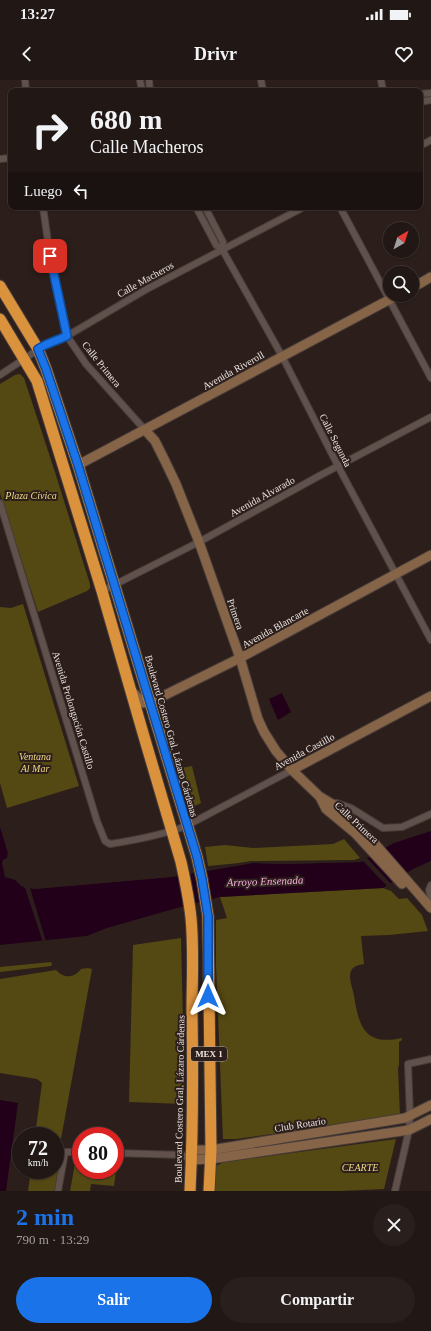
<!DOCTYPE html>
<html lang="es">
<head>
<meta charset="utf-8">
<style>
  :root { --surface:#211714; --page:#29201d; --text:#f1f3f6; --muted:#a29fa0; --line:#3e3634; --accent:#1a73e8 }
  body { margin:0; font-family:"Times New Roman",serif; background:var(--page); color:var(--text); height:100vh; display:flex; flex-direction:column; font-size:15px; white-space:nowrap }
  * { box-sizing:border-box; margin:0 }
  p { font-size:13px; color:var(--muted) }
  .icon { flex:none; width:22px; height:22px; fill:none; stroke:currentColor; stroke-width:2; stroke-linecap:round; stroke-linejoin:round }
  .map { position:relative; height:1111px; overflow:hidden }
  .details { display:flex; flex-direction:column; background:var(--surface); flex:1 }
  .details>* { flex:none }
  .guide { position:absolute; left:8px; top:8px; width:415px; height:122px; border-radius:8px; box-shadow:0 1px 3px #0004,0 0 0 1px var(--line); background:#211714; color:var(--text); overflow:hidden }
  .needle { width:26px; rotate:39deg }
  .fabs { position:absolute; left:383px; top:142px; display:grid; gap:8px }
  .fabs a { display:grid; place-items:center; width:36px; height:36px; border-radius:50%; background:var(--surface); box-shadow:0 1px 3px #0004,0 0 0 1px var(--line); font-size:20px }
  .speed { position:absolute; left:12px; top:1047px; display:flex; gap:8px; font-size:20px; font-weight:700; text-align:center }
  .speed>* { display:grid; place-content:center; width:52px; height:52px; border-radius:50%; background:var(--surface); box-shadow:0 1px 3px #0004,0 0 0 1px var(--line); line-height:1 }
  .speed small { font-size:10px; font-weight:400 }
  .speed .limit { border:6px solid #d22; background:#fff; color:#111 }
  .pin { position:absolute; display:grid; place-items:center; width:34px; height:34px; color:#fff; margin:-17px; border-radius:8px; box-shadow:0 2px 6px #0006 }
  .me { position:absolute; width:44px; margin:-22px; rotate:0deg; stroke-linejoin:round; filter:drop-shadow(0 0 3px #0008) }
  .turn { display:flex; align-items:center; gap:14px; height:84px; padding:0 16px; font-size:18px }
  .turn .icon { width:52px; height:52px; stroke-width:2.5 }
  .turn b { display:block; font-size:28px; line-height:34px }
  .then { display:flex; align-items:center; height:38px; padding:0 16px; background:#0003; gap:8px; font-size:15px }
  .round { display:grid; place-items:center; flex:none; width:42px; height:42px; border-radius:21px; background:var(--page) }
  .summary { display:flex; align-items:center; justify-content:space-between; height:68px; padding:0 16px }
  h1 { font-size:24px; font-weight:700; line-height:30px; color:var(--accent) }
  .primary-button { display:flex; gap:8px; margin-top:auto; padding:8px 16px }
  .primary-button a { flex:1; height:46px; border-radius:24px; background:var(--accent); color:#fff; font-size:16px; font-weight:700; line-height:46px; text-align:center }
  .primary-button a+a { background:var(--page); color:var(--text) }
  .status { display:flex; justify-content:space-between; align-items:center; height:28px; padding:0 20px; background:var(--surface); direction:ltr }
  .status svg { height:11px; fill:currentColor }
  header { display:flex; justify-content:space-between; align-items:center; height:52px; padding:0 16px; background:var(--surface); font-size:18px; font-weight:700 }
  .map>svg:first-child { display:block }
  .green { fill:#544813 }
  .water { fill:#23001a }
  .pier { fill:#2c1f1b }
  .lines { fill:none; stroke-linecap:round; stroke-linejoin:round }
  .street-casing { stroke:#483d3a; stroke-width:8 }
  .secondary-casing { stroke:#483d3a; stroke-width:11 }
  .highway-casing { stroke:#483d3a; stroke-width:13 }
  .street { stroke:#61514c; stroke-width:6 }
  .secondary { stroke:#866448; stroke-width:9 }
  .highway { stroke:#db923d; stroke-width:11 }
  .route-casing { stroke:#114b97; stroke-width:10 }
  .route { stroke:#1a73e8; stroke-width:7 }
  .labels { text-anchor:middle; stroke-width:4; stroke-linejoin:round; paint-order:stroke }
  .shield { fill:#2c1f1b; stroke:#b2a8a5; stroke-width:1 }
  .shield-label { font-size:9px; font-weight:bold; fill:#ece3e0 }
  .street-label { font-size:10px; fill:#ece3e0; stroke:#2c1f1b }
  .park-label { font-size:10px; font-style:italic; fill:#f0da83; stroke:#2c1f1b }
  .water-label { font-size:11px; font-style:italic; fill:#f8abde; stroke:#2c1f1b }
</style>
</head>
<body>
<div class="status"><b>13:27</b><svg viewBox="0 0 49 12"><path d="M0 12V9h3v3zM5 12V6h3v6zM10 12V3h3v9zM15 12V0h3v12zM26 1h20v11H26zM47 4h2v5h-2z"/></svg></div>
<header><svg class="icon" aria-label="back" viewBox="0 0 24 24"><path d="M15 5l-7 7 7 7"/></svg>Drivr<svg class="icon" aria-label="heart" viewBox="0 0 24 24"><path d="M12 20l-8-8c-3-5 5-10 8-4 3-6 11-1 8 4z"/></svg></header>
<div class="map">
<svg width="431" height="1111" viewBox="0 0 431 1111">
  <rect width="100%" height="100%" fill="#2c1f1b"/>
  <g class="green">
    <path d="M20,294L24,298L54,389L90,504V508L87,511L38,532L0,413V304L15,295Z"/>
    <path d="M23,524L79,706L7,728L0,703V527L11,528Z"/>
    <path d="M192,686L201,723L193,727L182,688Z"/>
    <path d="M344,759L360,778L354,780L262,781L208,786L205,767L225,765L253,768L333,764Z"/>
    <path d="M383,808L391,811L399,819L407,818L422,835L428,851L389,855L361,856L364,884C359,885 353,886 351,891C348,898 353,909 354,916C359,947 365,966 402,958V960L399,962V985L398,988L400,1036L236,1059H223L216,886V840L227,838L220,817Z"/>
    <path d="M181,858L185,1024L129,1022L133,865Z"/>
    <path d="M51,882L52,884L51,886L0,892V887Z"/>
    <path d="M88,888L92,889L57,1081L64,1083L61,1111H28L31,1090H55V1056H35L42,1003L37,999L0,993V899L56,890C64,899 74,898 81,889Z"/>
    <path d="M396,1059L384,1109L340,1111H214L216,1086L224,1082Z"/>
    <path d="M75,1083H81V1090H115V1084H117L114,1106L91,1104L90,1111H70Z"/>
  </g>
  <g class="water">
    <path d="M282,613L291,632L278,640L269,619Z"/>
    <path d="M0,747L8,773L7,778L3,780L5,797L16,800L21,806L34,809L171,797L253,783L282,784L360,782L394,763L431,751V781L413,789L383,808L220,817L177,828L107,848L87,856L0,865Z"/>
    <path d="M0,1020L18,1023L6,1111H0Z"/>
  </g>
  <path class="pier" d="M0,745L2,746L10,773L8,779L4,783L7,795L17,798L25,806L34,807L170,795L251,781L282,782L360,780L366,777L392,805L388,807L363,781L360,782L282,784L253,783L171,797L34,809L30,808L46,862H43L25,808L17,802L16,800L5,797L2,783L3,780L7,778L8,773Z"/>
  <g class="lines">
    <g class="street-casing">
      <g id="street">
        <path d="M25,0L26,11"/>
        <path d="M140,0L142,11"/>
        <path d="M149,0L150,11"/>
        <path d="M261,0L263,11"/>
        <path d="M381,0L383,11"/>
        <path d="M420,14L431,13"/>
        <path d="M420,22L431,20"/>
        <path d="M420,66L431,60"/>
        <path d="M0,79L11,78"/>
        <path d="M43,127L50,176L67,256L86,284L145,350"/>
        <path d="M196,127L215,163L216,165L222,169L282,276L338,386L431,560"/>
        <path d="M205,127L223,162L222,169"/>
        <path d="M340,127L431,298"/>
        <path d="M0,295L45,265L67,256L147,209L304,127"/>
        <path d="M0,423L97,741L105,761L110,764C136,760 162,755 186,746L292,690"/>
        <path d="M102,511L199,462L319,396L431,337"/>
        <path d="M334,723H337L351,728L383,748L402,747L431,734"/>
        <path d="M431,805L429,810L431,818"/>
        <path d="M115,1073L183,1075L191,1080"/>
        <path d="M58,1111L65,1072H81"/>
        <path d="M395,1111L409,1050L410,1036L408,984L431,979"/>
      </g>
    </g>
    <g class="secondary-casing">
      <g id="secondary">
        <path d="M412,208L431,197"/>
        <path d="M145,350L155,361L165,381L176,404L199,462L240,578L258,639L264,652L276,671L292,690L319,716L337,727L370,758L431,828"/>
        <path d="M78,385L398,215"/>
        <path d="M131,610L143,623L151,622L240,578L431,475"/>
        <path d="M292,690L431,616"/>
        <path d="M320,717L326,729L355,753L402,804"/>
        <path d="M192,1070H211L405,1038L431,1025"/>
        <path d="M191,1080L211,1079L409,1050L431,1039"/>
      </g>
    </g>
    <g class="highway-casing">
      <g id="highway">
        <path d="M0,206L38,269L46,289L78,385L197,777L202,799L208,836L211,1070L209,1111"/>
        <path d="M0,239L37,301L102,511L145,660L181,782C185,800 189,819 191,838C194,869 192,901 192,932C193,992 193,1051 190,1111"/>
      </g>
    </g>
    <use href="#street" class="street"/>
    <use href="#secondary" class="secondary"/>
    <use href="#highway" class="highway"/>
  </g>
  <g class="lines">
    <g class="route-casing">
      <path id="route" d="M50,176L67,256L45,265L38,269L46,289L78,385L197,777L202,799L208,836V916"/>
    </g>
    <use href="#route" class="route"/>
  </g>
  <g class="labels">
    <rect class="shield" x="191" y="967" width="36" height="14" rx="3"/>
    <g class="shield-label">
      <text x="209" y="977">MEX 1</text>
    </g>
    <g class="street-label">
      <text transform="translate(145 199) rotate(-29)" y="4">Calle Macheros</text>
      <text transform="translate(102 284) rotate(51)" y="4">Calle Primera</text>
      <text transform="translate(233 290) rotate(-29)" y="4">Avenida Riveroll</text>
      <text transform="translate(336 360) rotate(63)" y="4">Calle Segunda</text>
      <text transform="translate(262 416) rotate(-29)" y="4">Avenida Alvarado</text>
      <text transform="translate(236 534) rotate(71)" y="4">Primera</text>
      <text transform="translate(275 547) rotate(-29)" y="4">Avenida Blancarte</text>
      <text transform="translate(74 630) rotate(73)" y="4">Avenida Prolongación Castillo</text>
      <text transform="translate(172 656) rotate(74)" y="4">Boulevard Costero Gral. Lázaro Cárdenas</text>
      <text transform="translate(304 671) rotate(-28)" y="4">Avenida Castillo</text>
      <text transform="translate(357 742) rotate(43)" y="4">Calle Primera</text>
      <text transform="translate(179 1019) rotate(-89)" y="4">Boulevard Costero Gral. Lázaro Cárdenas</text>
      <text transform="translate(300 1044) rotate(-9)" y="4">Club Rotario</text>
    </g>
    <g class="park-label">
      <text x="31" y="419">Plaza Civica</text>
      <text x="35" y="680">Ventana<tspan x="35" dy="12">Al Mar</tspan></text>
      <text x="360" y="1091">CEARTE</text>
    </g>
    <g class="water-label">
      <text transform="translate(265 801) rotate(-2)" y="4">Arroyo Ensenada</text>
    </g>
  </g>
</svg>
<div class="fabs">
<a><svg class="needle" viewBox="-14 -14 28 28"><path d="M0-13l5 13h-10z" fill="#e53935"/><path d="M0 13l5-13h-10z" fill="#a29fa0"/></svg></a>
<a><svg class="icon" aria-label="search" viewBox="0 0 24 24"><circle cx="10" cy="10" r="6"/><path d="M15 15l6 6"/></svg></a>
</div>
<div class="speed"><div>72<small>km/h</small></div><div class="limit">80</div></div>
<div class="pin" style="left:50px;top:176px;background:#d93025"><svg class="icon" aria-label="arrive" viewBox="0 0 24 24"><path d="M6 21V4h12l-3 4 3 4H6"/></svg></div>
<svg class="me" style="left:208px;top:916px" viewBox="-20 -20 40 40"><path d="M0-17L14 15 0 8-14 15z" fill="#1a73e8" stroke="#fff" stroke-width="4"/></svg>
<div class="guide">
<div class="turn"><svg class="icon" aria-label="right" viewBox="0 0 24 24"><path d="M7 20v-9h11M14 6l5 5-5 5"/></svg><div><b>680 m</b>Calle Macheros</div></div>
<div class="then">Luego<svg class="icon" aria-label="left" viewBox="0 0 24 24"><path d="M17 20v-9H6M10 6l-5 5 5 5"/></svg></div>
</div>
</div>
<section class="details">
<div class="summary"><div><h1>2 min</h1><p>790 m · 13:29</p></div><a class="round"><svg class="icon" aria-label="close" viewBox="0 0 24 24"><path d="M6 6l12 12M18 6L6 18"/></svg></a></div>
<div class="primary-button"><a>Salir</a><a>Compartir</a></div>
</section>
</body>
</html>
